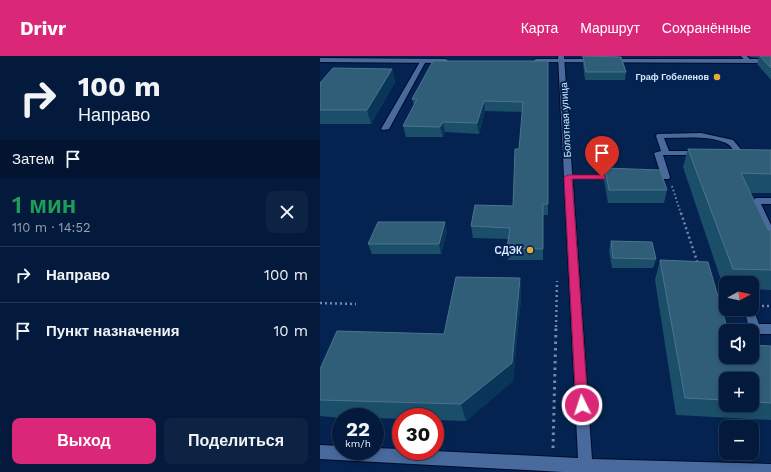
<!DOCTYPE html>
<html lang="ru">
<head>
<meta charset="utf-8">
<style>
  :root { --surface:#031a3c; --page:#0d2343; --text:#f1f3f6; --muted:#97a1af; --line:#243856; --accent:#db2777 }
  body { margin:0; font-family:"Work Sans",sans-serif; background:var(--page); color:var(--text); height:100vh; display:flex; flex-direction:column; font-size:15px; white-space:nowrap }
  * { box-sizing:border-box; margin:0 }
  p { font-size:13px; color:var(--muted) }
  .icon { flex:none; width:22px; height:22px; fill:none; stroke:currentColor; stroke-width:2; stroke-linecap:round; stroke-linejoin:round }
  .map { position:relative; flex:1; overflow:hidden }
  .side { display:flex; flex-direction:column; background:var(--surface); width:320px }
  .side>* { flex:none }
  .hud { background:#031a3c; color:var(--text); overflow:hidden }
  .needle { width:26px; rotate:82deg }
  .buttons { position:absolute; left:399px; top:220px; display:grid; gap:8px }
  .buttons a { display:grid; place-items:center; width:40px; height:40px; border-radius:8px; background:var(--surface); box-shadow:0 2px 6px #0003,0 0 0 1px var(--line); font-size:20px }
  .speed { position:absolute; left:12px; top:352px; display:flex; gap:8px; font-size:20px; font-weight:700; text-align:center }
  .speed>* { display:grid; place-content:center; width:52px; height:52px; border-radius:50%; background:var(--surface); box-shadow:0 2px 6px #0003,0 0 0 1px var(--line); line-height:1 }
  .speed small { font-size:10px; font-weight:400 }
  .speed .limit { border:6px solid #d22; background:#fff; color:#111 }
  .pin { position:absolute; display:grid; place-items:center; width:34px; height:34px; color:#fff; margin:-41px -17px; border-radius:50% 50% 50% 0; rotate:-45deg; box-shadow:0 0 4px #0007 }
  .pin .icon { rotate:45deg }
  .me { position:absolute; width:44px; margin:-22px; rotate:356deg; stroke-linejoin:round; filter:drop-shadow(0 0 3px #0008) }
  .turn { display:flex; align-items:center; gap:14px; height:84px; padding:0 12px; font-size:18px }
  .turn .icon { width:52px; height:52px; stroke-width:2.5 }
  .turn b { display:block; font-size:28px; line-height:34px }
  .then { display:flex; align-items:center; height:38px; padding:0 12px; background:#0003; gap:8px; font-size:15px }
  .round { display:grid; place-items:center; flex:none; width:42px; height:42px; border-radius:8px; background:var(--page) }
  .overview { display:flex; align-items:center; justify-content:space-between; height:68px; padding:0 12px }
  h1 { font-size:24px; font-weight:600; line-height:30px; color:#1e9e55 }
  .action { display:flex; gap:8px; margin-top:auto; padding:8px 12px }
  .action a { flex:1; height:46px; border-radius:8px; background:var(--accent); color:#fff; font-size:16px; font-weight:600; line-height:46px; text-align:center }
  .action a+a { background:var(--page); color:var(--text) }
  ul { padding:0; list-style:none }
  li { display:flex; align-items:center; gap:12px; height:56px; padding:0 12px; border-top:1px solid var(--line) }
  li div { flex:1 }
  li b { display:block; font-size:15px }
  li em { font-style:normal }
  header { display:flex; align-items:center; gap:24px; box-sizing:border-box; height:56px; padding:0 20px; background:var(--accent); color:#fff }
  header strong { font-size:19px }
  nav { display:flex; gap:22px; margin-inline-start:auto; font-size:14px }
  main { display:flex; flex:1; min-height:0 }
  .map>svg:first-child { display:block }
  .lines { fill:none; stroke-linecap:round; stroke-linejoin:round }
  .lane-casing { stroke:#000b2c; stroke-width:2 }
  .street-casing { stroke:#000b2c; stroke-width:2 }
  .secondary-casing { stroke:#000b2c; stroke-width:2 }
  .path-far2 { stroke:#7289ab; stroke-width:2; stroke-dasharray:1.5 2.5; stroke-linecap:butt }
  .path-far1 { stroke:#7289ab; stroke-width:2.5; stroke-dasharray:2 3; stroke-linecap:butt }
  .path { stroke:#7289ab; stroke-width:3; stroke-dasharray:2.5 4; stroke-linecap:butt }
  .lane { fill:#486a9c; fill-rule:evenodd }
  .street { fill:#486a9c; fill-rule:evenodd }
  .secondary { fill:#486a9c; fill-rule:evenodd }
  .wall { fill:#1b4e69; fill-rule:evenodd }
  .shaded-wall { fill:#093658 }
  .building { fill:#305e79; stroke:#4a748e }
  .route { fill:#db2777; stroke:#8e194d }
  .poi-dot { fill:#e9ab38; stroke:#042350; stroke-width:1.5 }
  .labels { text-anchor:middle; stroke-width:4; stroke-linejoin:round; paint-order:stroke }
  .far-poi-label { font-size:9px; font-weight:bold; fill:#d8e8ff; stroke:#042350; text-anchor:end }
  .street-label { font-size:10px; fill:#d8e8ff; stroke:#042350 }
  .poi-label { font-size:10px; font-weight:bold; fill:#d8e8ff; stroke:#042350; text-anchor:end }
</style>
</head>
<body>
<header>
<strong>Drivr</strong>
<nav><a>Карта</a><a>Маршрут</a><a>Сохранённые</a></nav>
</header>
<main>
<section class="side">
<div class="hud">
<div class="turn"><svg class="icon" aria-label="right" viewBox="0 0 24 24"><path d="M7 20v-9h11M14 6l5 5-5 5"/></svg><div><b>100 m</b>Направо</div></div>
<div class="then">Затем<svg class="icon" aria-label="arrive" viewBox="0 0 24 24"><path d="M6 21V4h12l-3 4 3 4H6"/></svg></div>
</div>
<div class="overview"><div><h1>1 мин</h1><p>110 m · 14:52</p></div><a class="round"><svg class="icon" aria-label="close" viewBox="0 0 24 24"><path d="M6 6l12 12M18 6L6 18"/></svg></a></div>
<ul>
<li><svg class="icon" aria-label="right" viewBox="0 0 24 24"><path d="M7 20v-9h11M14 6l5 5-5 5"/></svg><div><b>Направо</b></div><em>100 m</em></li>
<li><svg class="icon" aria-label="arrive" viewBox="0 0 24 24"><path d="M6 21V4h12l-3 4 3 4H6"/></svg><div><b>Пункт назначения</b></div><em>10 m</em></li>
</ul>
<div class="action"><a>Выход</a><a>Поделиться</a></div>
</section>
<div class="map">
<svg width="451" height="416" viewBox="0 0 451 416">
  <rect width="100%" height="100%" fill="#042350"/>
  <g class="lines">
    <g class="lane-casing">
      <g id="lane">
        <path d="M421,0H427L431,5L426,6Z"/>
        <path d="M101,4L106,5L69,73L63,74L61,73Z"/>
        <path d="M381,77L413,84L424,97L420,99C414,97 412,90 406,87C387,79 365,82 344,82L349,95H381L385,97L381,99H343L350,121L349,123H326V119H341L334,97L341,95L336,80L337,78Z"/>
        <path d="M245,119H297L301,121L297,123H245Z"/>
        <path d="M436,142H451V148H441L451,169V176L445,175L443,173L432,145Z"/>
        <path d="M432,250L439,268H451V278H435L430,275L424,253H432Z"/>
      </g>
    </g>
    <g class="street-casing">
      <path id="street" d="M238,0H244L272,403L451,408V416H243L0,403V389L21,390V395H55V392L81,393V395H115L258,402Z"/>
    </g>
    <g class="secondary-casing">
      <g id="secondary">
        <path d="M0,2L126,3L129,5L126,7L0,6Z"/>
        <path d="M216,3H451V7L214,6L213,5Z"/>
      </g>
    </g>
    <path class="path-far2" d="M352,130L361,158"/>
    <g class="path-far1">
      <path d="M361,157L378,208"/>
      <path d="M0,247L36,248"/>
      <path d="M397,248H406"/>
      <path d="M442,250H451"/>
      <path d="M236,271L237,225"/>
    </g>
    <path class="path" d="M233,392L236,270"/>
    <use href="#lane" class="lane"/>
    <use href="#street" class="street"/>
    <use href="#secondary" class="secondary"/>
  </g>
  <g class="wall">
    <path d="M261,0H298L306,16L305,24H265L263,8V1H262Z"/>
    <path d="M429,0H451V24L437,8L439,2L430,1Z"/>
    <path d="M228,5V159H223V204H188L187,192L188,183L153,182L151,170L193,150L199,93L203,56L165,55L159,78L125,76L123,81H86L83,70L94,49L92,43Z"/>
    <path d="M72,13L75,26L51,68H0V27Z"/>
    <path d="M368,93L451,94V137H430L448,174H451V234L432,233V227H406V233H404L363,111Z"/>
    <path d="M285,112L347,134L344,147H288L284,124Z"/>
    <path d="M127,176L121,198H52L48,188Z"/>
    <path d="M291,185L336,203L333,212H292L289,195Z"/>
    <path d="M340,204L406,301L451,290V364L356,359L335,224ZM406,323H432V349H406Z"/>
    <path d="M200,222L201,242L193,325L146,365L115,364V361H81V363L55,362V361H21V362L0,360V313L124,278Z"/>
  </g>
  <g class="shaded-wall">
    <path d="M72,13L75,26L51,68L47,54Z"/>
    <path d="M164,45L165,55L159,78L157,67Z"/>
    <path d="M123,66L125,76L123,81L120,71Z"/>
    <path d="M125,166L127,176L121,198L119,188Z"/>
    <path d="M200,222L201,242L193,325L146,365L141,348Z"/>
  </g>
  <g class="building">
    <path d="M263,0L301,1L306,16H266Z"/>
    <path d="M440,0H451V12Z"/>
    <path d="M113,5H228V148H223V193L187,192L190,172L151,170L155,149L193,150L195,93H199L203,46L164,45L157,67L123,66L120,71L83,70L97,43H92Z"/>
    <path d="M13,12L72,13L47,54H0V27Z"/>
    <path d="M368,93L451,94V118L421,117L448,174H451V214L413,213Z"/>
    <path d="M285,112L340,114L347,134H289Z"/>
    <path d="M58,166H125L119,188H48Z"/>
    <path d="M291,185L332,186L336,203L293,202Z"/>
    <path d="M340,204L388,206L408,275H406V301H432V289L451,290V347L432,346V323H406V344L365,342Z"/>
    <path d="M136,221L200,222L192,307L141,348L0,344V313L17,275L124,278Z"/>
  </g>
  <path class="route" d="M282,119L285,120V123H252L268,349L266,353L262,355L258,353L256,349L244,121L248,119Z"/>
  <g class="poi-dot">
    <circle cx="397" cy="21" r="4"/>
    <circle cx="210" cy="194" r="4"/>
  </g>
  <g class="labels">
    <g class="far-poi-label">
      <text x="389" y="24">Граф Гобеленов</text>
    </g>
    <g class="street-label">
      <text transform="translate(245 64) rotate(-93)" y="4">Болотная улица</text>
    </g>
    <g class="poi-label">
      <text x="202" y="198">СДЭК</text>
    </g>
  </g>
</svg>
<div class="buttons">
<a><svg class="needle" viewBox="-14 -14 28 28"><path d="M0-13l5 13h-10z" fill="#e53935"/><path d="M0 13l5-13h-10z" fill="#97a1af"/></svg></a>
<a><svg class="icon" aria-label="sound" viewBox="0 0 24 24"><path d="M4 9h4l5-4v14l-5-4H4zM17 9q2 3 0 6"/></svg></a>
<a>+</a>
<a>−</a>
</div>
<div class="speed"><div>22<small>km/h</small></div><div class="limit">30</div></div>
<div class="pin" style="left:282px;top:121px;background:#d93025"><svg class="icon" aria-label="arrive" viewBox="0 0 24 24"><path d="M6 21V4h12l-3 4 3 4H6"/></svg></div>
<svg class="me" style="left:262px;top:349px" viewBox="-20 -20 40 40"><circle r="17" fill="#db2777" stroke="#fff" stroke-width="3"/><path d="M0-11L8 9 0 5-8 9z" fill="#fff"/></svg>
</div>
</main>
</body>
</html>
